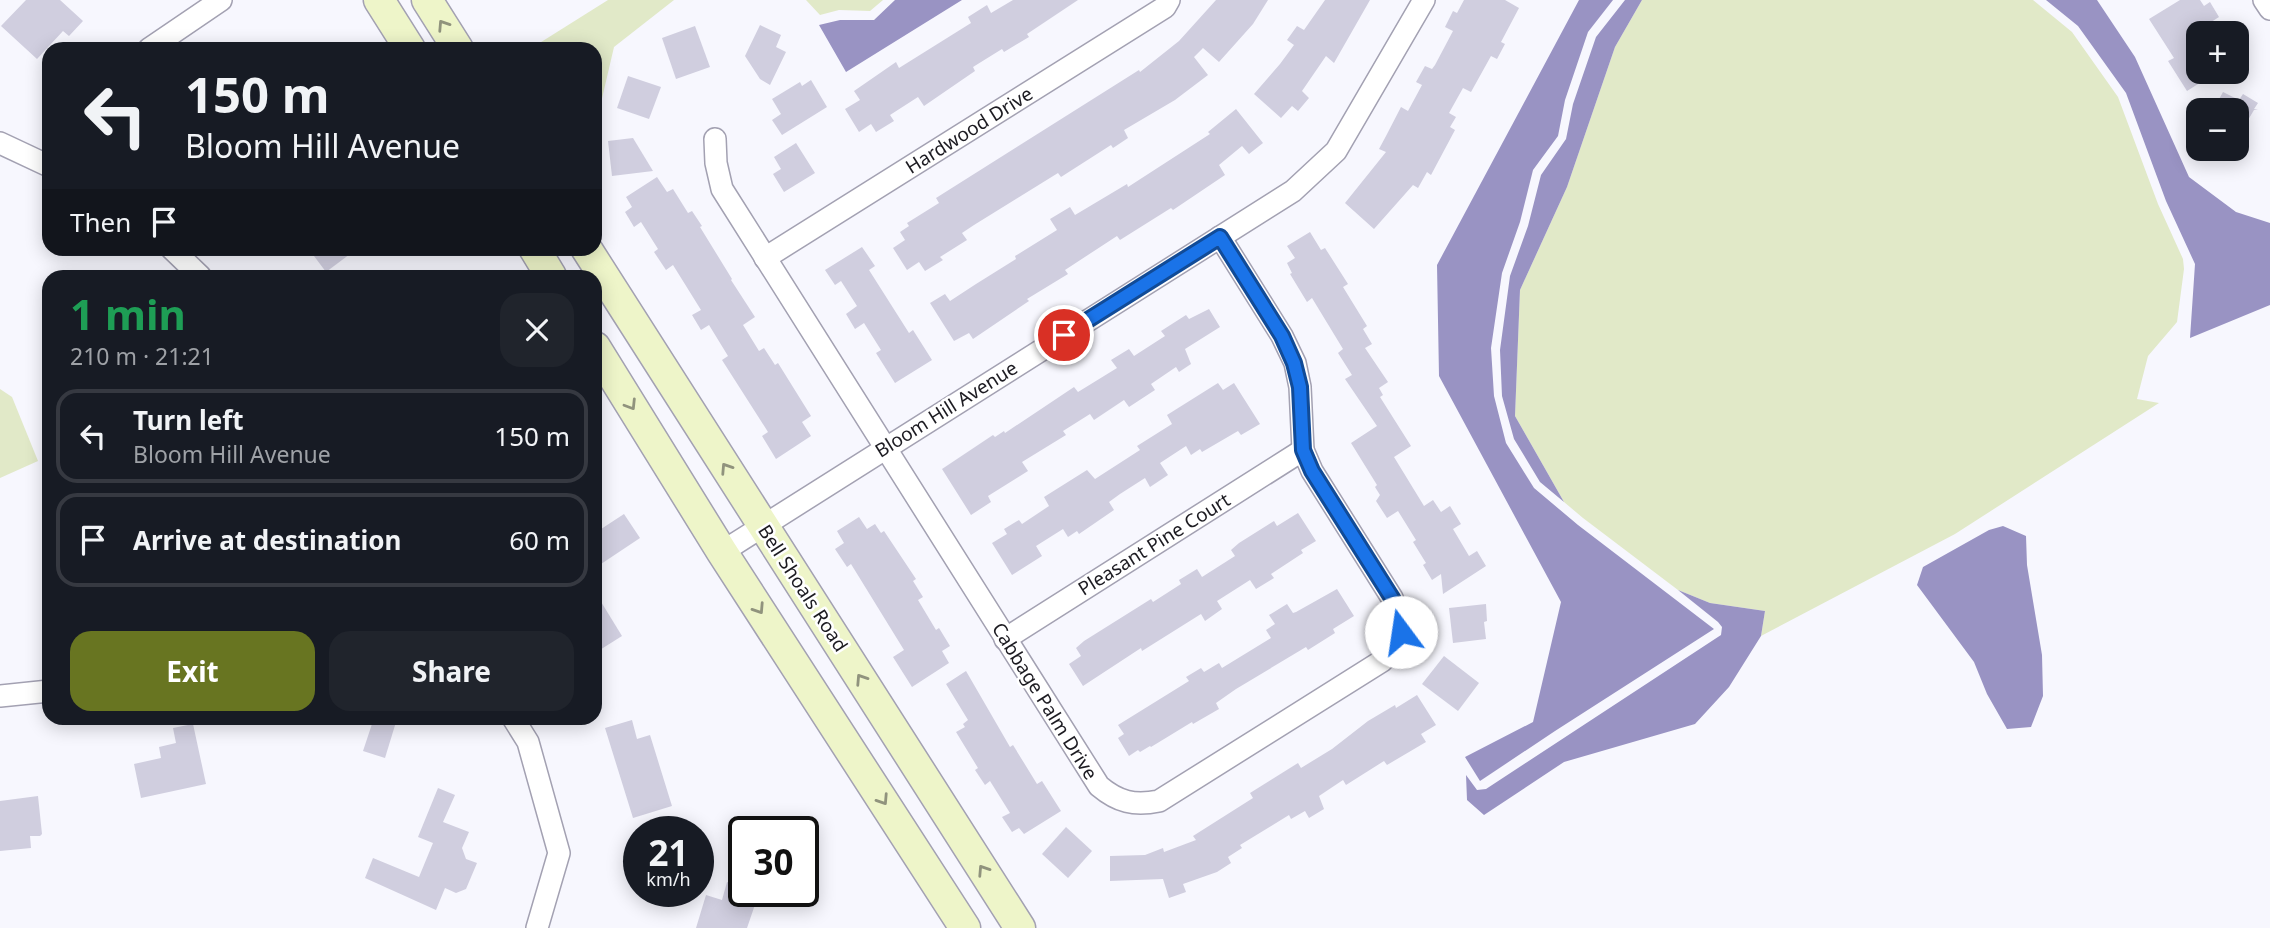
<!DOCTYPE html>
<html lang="en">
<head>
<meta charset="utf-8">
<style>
  :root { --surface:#171b24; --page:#20242c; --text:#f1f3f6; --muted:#9ea1a6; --line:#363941; --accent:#687521 }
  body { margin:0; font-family:"Noto Sans",sans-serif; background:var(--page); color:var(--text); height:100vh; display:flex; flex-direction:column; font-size:26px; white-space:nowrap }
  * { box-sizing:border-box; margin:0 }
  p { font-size:23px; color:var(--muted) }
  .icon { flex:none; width:38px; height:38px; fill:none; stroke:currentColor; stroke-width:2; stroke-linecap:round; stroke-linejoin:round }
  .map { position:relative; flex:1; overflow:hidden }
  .details { position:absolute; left:42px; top:270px; width:560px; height:455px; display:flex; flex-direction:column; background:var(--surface); border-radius:21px; box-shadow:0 4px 18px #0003 }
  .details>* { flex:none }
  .top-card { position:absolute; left:42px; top:42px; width:560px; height:214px; border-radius:21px; box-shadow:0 4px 18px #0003; background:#171b24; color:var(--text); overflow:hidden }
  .buttons { position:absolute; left:2186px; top:21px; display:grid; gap:14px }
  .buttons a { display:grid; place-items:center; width:63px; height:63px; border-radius:14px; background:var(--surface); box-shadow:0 4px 18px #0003; font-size:35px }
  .speed { position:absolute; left:623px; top:816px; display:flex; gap:14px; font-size:35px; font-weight:700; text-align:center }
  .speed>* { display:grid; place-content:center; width:91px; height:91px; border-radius:50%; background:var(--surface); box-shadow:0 4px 18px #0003; line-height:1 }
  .speed small { font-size:18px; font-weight:400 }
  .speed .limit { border:4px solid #111; border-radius:10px; background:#fff; color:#111 }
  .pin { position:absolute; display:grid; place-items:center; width:60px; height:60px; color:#fff; margin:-30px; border:4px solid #fff; border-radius:50%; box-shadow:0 2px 7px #0007 }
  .me { position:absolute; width:77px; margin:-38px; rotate:346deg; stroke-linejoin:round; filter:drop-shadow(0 0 5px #0008) }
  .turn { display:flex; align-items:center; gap:24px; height:147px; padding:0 28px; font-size:32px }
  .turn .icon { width:91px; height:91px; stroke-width:2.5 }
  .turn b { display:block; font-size:49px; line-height:60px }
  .then { display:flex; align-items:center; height:66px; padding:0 28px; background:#0003; gap:14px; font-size:26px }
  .round { display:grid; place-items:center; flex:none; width:74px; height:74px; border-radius:21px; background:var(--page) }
  .summary { display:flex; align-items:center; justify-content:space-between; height:119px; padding:0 28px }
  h1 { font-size:42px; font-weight:700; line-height:52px; color:#1e9e55 }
  .action { display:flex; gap:14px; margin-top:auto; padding:14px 28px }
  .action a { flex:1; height:80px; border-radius:21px; background:var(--accent); color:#fff; font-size:28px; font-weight:700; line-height:80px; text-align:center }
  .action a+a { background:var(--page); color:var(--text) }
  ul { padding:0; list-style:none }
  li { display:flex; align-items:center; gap:21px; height:94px; margin:0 14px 10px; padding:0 14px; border:4px solid var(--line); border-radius:21px }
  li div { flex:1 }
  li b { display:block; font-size:26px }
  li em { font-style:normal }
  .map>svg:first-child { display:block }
  .green { fill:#e1e9c8 }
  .water { fill:#9993c3 }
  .building { fill:#d0cedf }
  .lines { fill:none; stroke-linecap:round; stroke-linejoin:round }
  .street-casing { stroke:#a3a1b2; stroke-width:24 }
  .secondary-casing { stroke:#a3a1b2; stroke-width:33 }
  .street { stroke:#fff; stroke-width:21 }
  .secondary { stroke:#eef5c9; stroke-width:30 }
  .oneway { stroke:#90937d }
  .route-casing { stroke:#114b97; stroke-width:18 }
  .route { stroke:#1a73e8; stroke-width:12 }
  .labels { text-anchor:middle; stroke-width:5; stroke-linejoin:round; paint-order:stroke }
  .street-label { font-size:19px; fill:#1c1b21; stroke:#fff }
</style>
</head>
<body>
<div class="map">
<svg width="2270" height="928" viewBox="0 0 2270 928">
  <rect width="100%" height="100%" fill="#f7f7fe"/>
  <g class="green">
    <path d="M608,0H674L614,47L600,107L595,119V49H530Z"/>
    <path d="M806,0H883L870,11L839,10L820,15Z"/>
    <path d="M1642,0H2033L2072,32L2118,97L2158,204L2183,259L2184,269L2177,322L2148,356L2137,399L2159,403L1955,534L1761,636L1765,611L1710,603L1678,590L1583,518L1564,502L1515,416L1520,290L1567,187L1615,47Z"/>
    <path d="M0,389L12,397L38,461L0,478Z"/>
  </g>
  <g class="water">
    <path d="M895,0H962L846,72L819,25L840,20H874Z"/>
    <path d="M1579,0H1613L1588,32L1565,100L1558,136L1533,170L1520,222L1502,273L1491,348L1494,396L1506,443L1534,488L1578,525L1714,629L1555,731L1480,781L1465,757L1533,722L1561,602L1439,376L1437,265Z"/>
    <path d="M1625,0H1642L1615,47L1567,187L1520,290L1515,416L1564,502L1540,482L1514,439L1502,396L1500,350L1510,276L1528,226L1541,175L1566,139L1573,104L1596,37Z"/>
    <path d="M2046,0H2097L2135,57L2189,177L2236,212L2270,223V305L2190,338L2195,264L2166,201L2126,93L2078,26Z"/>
    <path d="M2003,526L2026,536L2027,565L2042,655L2043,696L2031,727L2007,729L1987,694L1974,662L1917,585L1923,567L1989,530Z"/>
    <path d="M1678,590L1710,603L1765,611L1761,636L1729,687L1695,724L1564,762L1484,815L1467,800L1466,775L1477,790L1486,789L1721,635L1722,627L1718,622Z"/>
  </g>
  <g class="building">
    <path d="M26,0H60L83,21L69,36L63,31L37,59L1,26Z"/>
    <path d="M1013,0H1078L1027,34L1029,37L1004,52L1002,49L973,67L975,71L924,106L918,97L890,115L894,121L876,132L871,124L859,132L845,109L860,100L854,91L896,62L899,68L971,23L968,17L987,5L991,13Z"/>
    <path d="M1216,0H1268L1253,24L1219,62L1203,48L1194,57L1208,75L1175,100L1124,130L1128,138L1113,148L1111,145L1061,177L1058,173L974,225L962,233L967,240L940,257L943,260L925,271L919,262L907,270L893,248L905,240L900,232L909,226L907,223L939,203L936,198L1139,70L1140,72L1179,41Z"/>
    <path d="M1325,0H1370L1334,63L1326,56L1302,91L1309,98L1298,111L1292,106L1281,118L1254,94L1280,64L1294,45L1287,40L1297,26L1304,30Z"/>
    <path d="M1464,0H1505L1519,8L1501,42L1505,44L1497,59L1491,56L1471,92L1463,88L1449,113L1456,117L1450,127L1455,130L1431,175L1427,172L1418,188L1413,185L1374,229L1345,203L1386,152L1379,149L1386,136L1401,107L1408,111L1422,85L1416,82L1425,66L1432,69L1435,65L1453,31L1445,27L1453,11L1457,13Z"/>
    <path d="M2180,0H2200L2204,6L2210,2L2219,17L2208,24L2213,33H2198V72H2217L2187,91L2168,61L2174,58L2149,19Z"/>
    <path d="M760,25L781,35L776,47L786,52L770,85L760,79L745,56Z"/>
    <path d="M695,26L710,67L676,79L662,38Z"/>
    <path d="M628,76L661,87L649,119L617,108Z"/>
    <path d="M811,80L827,107L782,135L772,120L781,114L772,99L800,82L802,86Z"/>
    <path d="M2223,92L2239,100L2243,94L2258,103L2254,109L2258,110H2254L2236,140V110H2213Z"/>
    <path d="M1236,109L1263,143L1249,154L1242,146L1219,165L1225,175L1173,210L1171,208L1120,240L1117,236L1065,270L1068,274L1027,299L1029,301L973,339L969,333L954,341L930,303L945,294L950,301L976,284L1016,259L1015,256L1057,230L1050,219L1070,207L1075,215L1127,184L1128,187L1210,134L1208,132Z"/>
    <path d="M633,138L653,171L612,176L608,141Z"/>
    <path d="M796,143L815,173L784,192L773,174L781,169L774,157Z"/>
    <path d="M657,177L667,192L673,189L688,213L692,211L702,226L700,227L732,279L731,280L755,317L743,325L759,351L764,348L775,365L778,363L811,416L802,422L811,436L776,459L762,436L768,432L722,360L728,356L709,325L701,330L692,315L701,310L673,265L666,270L654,252L658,249L641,222L634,227L625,212L632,207L626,197Z"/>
    <path d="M1310,232L1321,250L1325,248L1348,284L1343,287L1367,326L1363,329L1372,344L1365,348L1388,382L1379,388L1383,395L1380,397L1411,446L1394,457L1424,506L1433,500L1441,512L1450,506L1461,524L1453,529L1469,556L1477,551L1486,566L1443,594L1441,574L1432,580L1423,565L1426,563L1413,542L1416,540L1398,511L1387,518L1376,501L1380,495L1375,487L1377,485L1351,443L1377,426L1345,379L1352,375L1338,353L1343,349L1312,298L1307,302L1290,274L1292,273L1287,263L1295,258L1287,246Z"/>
    <path d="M862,247L875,266L869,270L909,333L913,330L932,360L895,383L876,353L881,350L864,323L855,329L846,314L857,306L841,281L835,285L825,270Z"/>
    <path d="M308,248H358L326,272Z"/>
    <path d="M1209,309L1220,327L1185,349L1191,364L1179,372L1176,367L1151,384L1155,390L1129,407L1124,400L1094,420L1090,414L1063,431L1066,435L1022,462L1028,471L988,496L991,502L971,515L942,469L993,435L995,437L1004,431L1005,433L1074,387L1078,392L1117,368L1111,360L1129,349L1134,356L1165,336L1161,331L1186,315L1189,319Z"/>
    <path d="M1218,383L1223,390L1234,383L1260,424L1241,435L1238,431L1202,452L1200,449L1191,455L1186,446L1160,463L1168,475L1150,487L1145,478L1120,494L1109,502L1114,510L1079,534L1077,531L1068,537L1063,529L1036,546L1042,556L1012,575L992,543L1007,534L1004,529L1019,520L1022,524L1049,506L1044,497L1087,470L1095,479L1140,450L1137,446L1172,424L1167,415Z"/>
    <path d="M1298,513L1316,541L1301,550L1303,553L1271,574L1274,578L1256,589L1250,580L1217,601L1222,609L1205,621L1201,614L1142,651L1141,648L1083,686L1069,664L1081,656L1076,648L1084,641L1151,599L1153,602L1181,584L1179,580L1197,569L1202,577L1235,556L1231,550L1239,543L1274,521L1277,526Z"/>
    <path d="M624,514L640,538L595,568V533Z"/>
    <path d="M859,517L867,529L875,524L881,533L884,531L916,579L913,581L923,597L918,600L936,630L939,628L950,646L942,651L949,663L912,687L893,657L904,650L851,564L847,567L835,549L844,543L837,531Z"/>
    <path d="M1337,589L1354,616L1333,629L1335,633L1308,650L1306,647L1236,689L1216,703L1219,709L1193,724L1192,722L1151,747L1150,746L1140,752L1138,750L1129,756L1118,738L1124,734L1118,725L1189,681L1186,677L1201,668L1204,672L1219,663L1222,668L1271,638L1266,630L1275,624L1269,615L1287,604L1293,613L1296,612Z"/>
    <path d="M595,592L622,636L595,653Z"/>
    <path d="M1486,604L1487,621L1484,622L1486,639L1453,643L1449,608Z"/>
    <path d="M1444,656L1479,683L1458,711L1422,684Z"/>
    <path d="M966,671L1010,747L1013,745L1037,784L1042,781L1061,811L1024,834L1019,828L1012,832L1002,817L1010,813L990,781L985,785L975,770L978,768L956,732L965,727L963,724L968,720L946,684Z"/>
    <path d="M1417,695L1436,725L1421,734L1426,742L1387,765L1384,761L1346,785L1343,780L1319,796L1324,809L1309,818L1305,811L1291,819L1289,815L1240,845L1242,848L1228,857L1231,863L1217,872L1183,884L1186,892L1169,898L1163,879L1110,881V856L1145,855L1163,848L1164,852L1196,840L1193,836L1253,798L1250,793L1298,763L1301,768L1332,749L1368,721L1395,705L1396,708Z"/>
    <path d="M374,718L396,722L385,758L363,751Z"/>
    <path d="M632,720L637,739L650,735L672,806L633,818L605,728Z"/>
    <path d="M193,724L206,784L141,798L134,764L161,758L159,747L176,743L173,728Z"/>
    <path d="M438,788L455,795L443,822L469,832L462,848L466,859L477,863L466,889L456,893L445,888L436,910L365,878L373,858L419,877L433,843L418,837Z"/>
    <path d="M38,796L42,834L40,836H30L31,848L0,851V801Z"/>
    <path d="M1066,827L1092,851L1068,878L1042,854Z"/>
    <path d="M727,882L744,888V891L759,893L747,928H696L706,895L722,900Z"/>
  </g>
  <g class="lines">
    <g class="street-casing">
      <g id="street">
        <path d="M2264,0L2270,9"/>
        <path d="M149,49L221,0"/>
        <path d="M715,139L716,163L722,189L1099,786C1118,802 1134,806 1159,801L1382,661C1403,640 1405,626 1392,598L1312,471L1303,450L1300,387L1295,363L1282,336L1220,237"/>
        <path d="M0,143L49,166"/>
        <path d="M171,248L200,276"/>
        <path d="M765,258L1165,7L1169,0"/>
        <path d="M722,552L1293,191L1336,151L1424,0"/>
        <path d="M1005,639L1303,450"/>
        <path d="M0,696L49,691"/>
        <path d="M513,718L528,742L559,853L537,928"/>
      </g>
    </g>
    <g class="secondary-casing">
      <g id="secondary">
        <path d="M379,0L410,49"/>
        <path d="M427,0L458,49"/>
        <path d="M534,248L551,276"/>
        <path d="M586,248L1020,928"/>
        <path d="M595,347L722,552L965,928"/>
      </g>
    </g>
    <use href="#street" class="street"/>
    <use href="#secondary" class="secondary"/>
  </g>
  <defs><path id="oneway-chevron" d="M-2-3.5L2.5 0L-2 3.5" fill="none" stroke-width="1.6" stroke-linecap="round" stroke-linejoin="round" transform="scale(1.75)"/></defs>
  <g class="oneway">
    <use href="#oneway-chevron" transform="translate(443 25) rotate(-123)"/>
    <use href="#oneway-chevron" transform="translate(631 405) rotate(58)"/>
    <use href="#oneway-chevron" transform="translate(726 468) rotate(-123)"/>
    <use href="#oneway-chevron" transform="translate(759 609) rotate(57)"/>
    <use href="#oneway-chevron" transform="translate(861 679) rotate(-123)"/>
    <use href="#oneway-chevron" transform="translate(883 800) rotate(57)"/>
    <use href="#oneway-chevron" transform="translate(983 870) rotate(-123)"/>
  </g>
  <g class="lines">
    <g class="route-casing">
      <path id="route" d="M1064,335L1220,237L1282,336L1294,363L1300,387L1303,450L1312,471L1392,598L1399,613L1401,632"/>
    </g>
    <use href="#route" class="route"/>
  </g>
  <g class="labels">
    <g class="street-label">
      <text transform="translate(969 130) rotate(-32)" y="7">Hardwood Drive</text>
      <text transform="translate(946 409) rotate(-32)" y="7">Bloom Hill Avenue</text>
      <text transform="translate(1154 544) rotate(-32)" y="7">Pleasant Pine Court</text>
      <text transform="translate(803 588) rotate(57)" y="7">Bell Shoals Road</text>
      <text transform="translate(1045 701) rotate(58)" y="7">Cabbage Palm Drive</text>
    </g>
  </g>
</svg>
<div class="buttons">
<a>+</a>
<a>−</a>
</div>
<div class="speed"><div>21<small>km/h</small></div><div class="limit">30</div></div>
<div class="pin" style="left:1064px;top:335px;background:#d93025"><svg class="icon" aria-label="arrive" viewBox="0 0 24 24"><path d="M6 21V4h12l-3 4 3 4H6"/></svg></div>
<svg class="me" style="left:1401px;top:632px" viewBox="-20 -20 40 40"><circle r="19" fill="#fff"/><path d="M0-13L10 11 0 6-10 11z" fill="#1a73e8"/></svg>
<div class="top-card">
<div class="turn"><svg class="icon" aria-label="left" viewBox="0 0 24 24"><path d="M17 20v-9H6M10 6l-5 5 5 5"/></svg><div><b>150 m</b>Bloom Hill Avenue</div></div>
<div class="then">Then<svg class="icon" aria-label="arrive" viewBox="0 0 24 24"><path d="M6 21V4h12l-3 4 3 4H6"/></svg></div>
</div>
<section class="details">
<div class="summary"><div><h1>1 min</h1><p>210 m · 21:21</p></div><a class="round"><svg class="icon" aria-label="close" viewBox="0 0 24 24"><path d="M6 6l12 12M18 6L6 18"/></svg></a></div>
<ul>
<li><svg class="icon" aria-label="left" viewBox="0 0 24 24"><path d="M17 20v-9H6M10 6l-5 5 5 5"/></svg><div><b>Turn left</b><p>Bloom Hill Avenue</p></div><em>150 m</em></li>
<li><svg class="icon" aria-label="arrive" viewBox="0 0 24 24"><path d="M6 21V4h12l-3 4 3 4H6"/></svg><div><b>Arrive at destination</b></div><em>60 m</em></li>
</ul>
<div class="action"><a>Exit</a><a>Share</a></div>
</section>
</div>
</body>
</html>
